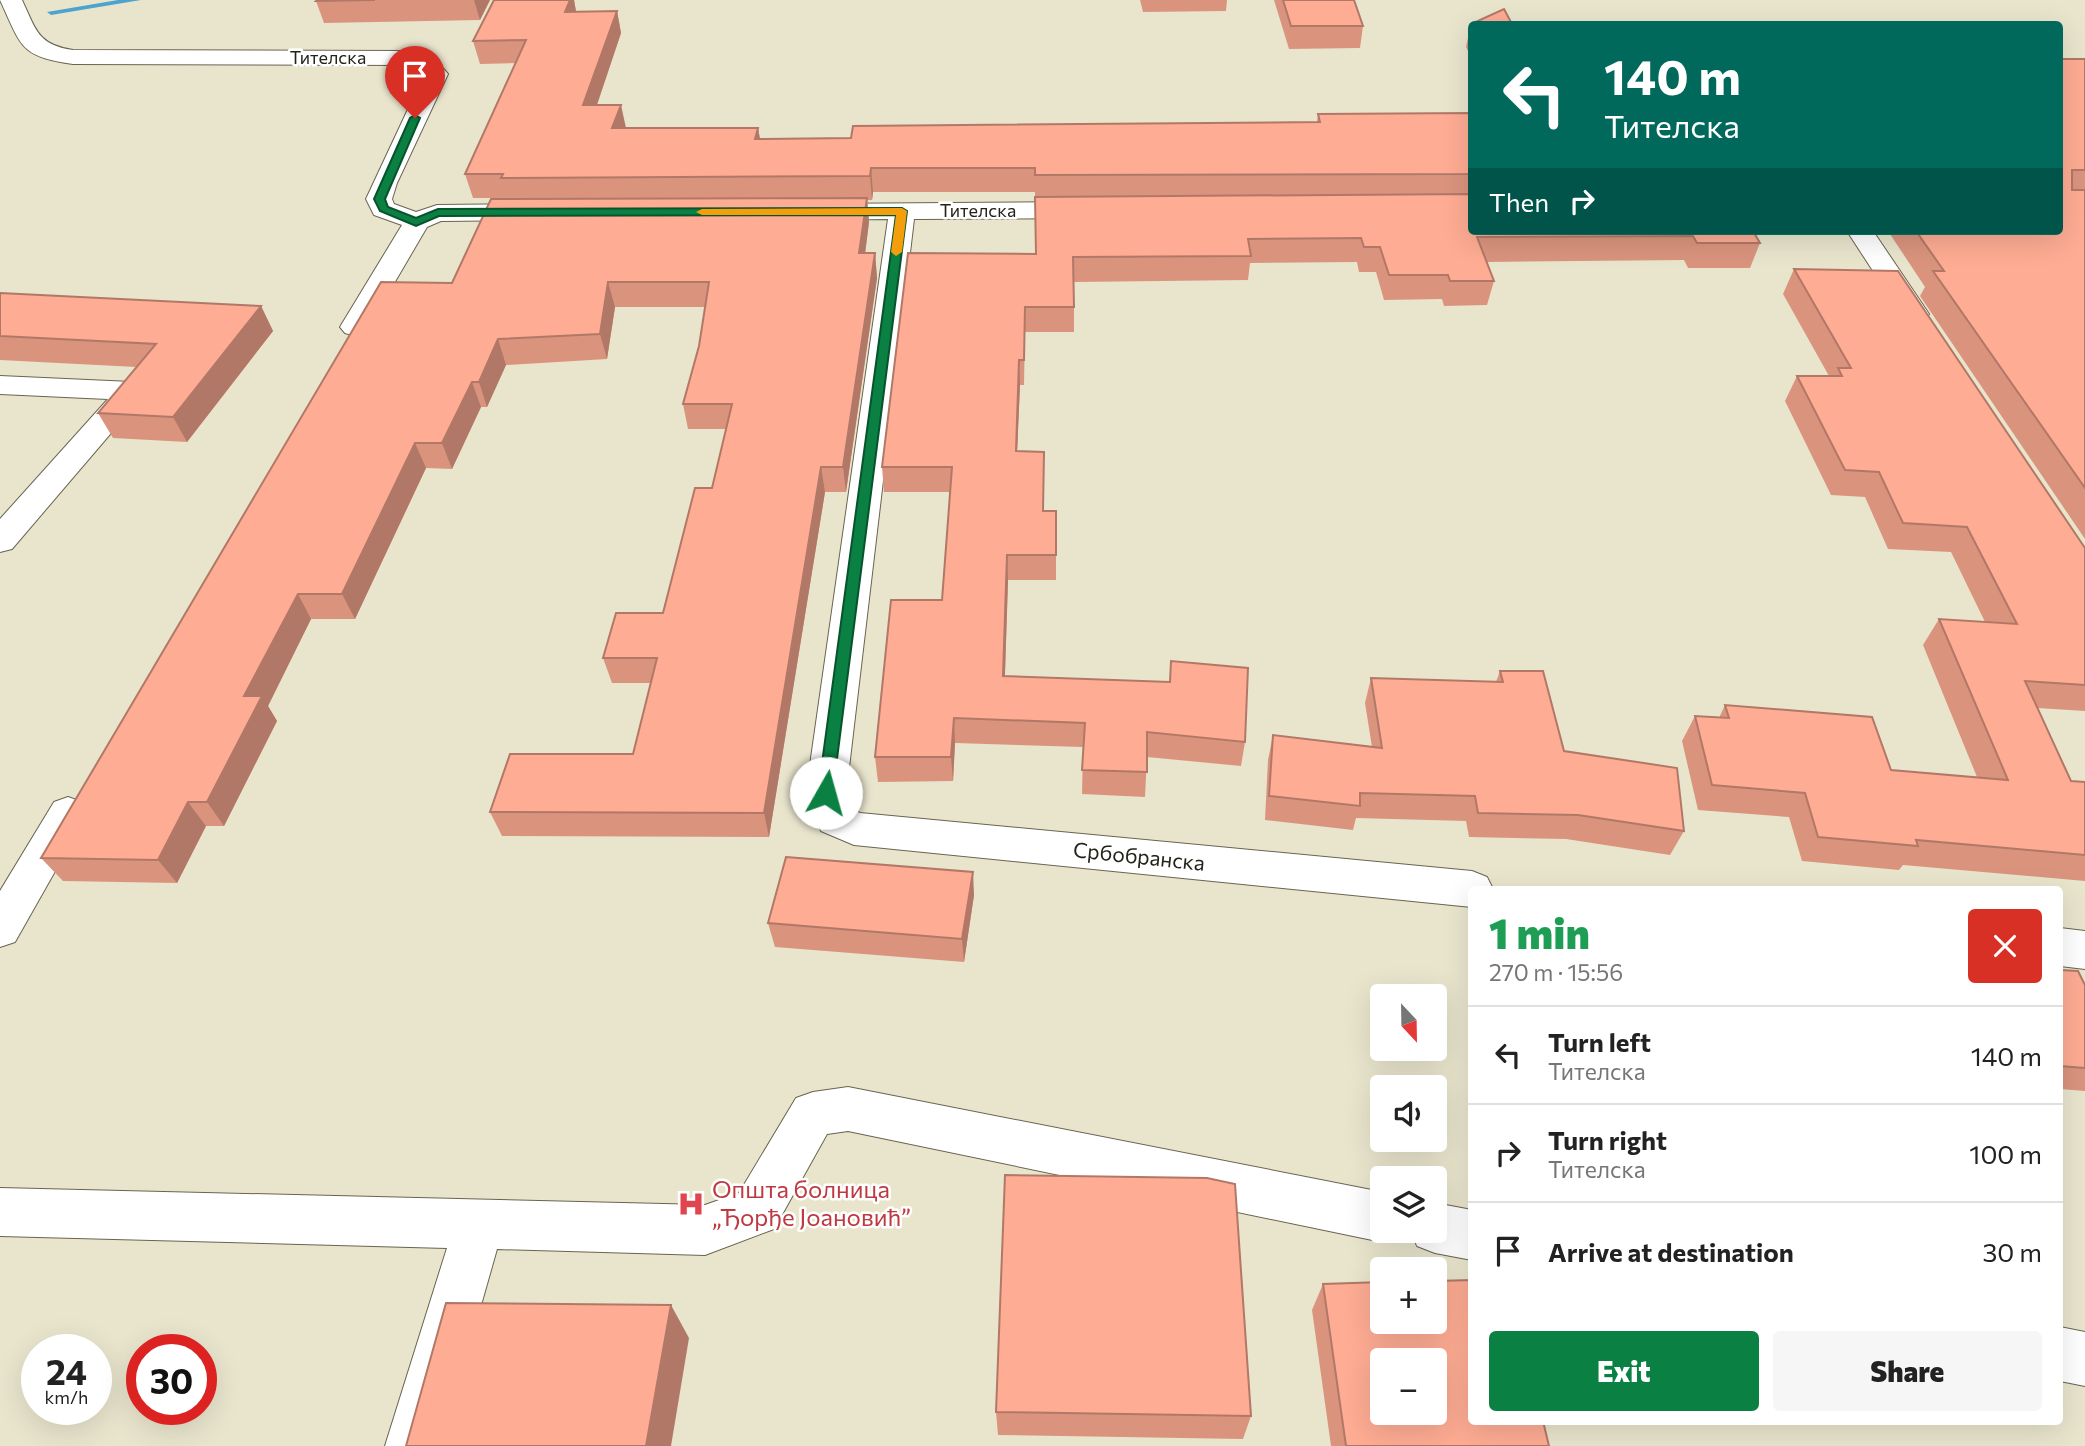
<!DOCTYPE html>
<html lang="en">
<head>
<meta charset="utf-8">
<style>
  :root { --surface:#fff; --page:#f6f6f6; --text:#222; --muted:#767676; --line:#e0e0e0; --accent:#0b8043 }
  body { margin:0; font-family:Commissioner,sans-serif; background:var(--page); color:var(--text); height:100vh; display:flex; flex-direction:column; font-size:26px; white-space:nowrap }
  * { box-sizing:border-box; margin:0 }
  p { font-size:23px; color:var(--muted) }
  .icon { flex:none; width:38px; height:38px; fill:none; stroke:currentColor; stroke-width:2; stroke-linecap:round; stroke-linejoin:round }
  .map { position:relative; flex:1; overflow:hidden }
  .panel { position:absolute; left:1468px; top:886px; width:595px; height:539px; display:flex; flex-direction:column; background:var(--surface); border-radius:7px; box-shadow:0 7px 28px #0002 }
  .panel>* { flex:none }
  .banner { position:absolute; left:1468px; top:21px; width:595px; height:214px; border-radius:7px; box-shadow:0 7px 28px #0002; background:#00695c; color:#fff; overflow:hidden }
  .needle { width:46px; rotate:158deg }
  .tools { position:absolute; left:1370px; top:984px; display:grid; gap:14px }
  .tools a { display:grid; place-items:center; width:77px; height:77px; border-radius:7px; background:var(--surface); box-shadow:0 7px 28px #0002; font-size:35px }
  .speed { position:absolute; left:21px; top:1334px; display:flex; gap:14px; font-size:35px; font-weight:700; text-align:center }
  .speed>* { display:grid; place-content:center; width:91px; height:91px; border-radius:50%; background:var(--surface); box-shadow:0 7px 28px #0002; line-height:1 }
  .speed small { font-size:18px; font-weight:400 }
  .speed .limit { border:10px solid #d22; background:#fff; color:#111 }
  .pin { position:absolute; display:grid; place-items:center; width:60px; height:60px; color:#fff; margin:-72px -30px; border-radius:50% 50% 50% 0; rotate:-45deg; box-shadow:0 0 7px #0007 }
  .pin .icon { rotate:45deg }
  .me { position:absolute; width:77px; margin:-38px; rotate:7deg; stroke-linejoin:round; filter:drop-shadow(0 0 5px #0008) }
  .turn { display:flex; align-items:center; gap:24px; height:147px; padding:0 21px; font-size:32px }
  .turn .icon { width:91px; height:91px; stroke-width:2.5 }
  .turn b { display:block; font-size:49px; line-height:60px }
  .then { display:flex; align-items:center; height:66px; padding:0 21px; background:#0003; gap:14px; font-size:26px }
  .round { display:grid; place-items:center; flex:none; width:74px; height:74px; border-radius:7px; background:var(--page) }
  .overview { display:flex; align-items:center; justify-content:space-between; height:119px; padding:0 21px }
  h1 { font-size:42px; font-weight:800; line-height:52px; color:#1e9e55 }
  .action { display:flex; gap:14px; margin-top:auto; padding:14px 21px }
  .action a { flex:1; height:80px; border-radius:7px; background:var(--accent); color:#fff; font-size:28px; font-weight:800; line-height:80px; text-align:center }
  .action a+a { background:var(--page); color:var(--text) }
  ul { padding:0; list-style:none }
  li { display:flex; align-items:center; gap:21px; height:98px; padding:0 21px; border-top:2px solid var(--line) }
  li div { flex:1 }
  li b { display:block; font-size:26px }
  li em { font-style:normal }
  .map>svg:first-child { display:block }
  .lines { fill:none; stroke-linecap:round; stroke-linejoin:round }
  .stream { fill:#4ca3cd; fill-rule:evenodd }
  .minor-casing { stroke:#686450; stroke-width:2 }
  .minor { fill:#fff; fill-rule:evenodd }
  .wall { fill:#da947e }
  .shaded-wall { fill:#b27867 }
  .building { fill:#feac93; stroke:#b27867; stroke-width:2; fill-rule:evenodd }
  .route { fill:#0b8043; stroke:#07532c; stroke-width:2 }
  .slow { fill:#f59e0b }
  .labels { text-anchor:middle; stroke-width:5; stroke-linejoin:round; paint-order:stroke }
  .far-street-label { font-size:18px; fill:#24231a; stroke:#fff }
  .street-label { font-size:21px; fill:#24231a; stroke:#fff }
  .near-health-label { font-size:24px; fill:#be3a42; stroke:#fff; text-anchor:start }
</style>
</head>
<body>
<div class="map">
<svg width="2085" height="1446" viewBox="0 0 2085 1446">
  <rect width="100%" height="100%" fill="#e9e5cd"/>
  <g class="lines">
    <path class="stream" d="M118,0H141L51,15L47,12Z"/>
    <g class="minor-casing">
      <g id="minor">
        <path d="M0,0H22C36,30 38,45 73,50L406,51L434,58L448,74L397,183L392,199L394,204L416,212L437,205L538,204L547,206L551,212L547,218L538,220L441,221L427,227L365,333L355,336L345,333L340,327L402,225L374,215L366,199L424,75L418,68L406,65L73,64C19,56 22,47 0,0Z"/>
        <path d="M1087,202L1096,204L1100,210L1096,216L1087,218L914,219L846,793L852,809L860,813L1472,871L1487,877L1493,889H1472V907L854,845L821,831L806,793L888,219L815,220L806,218L802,212L806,206L815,204Z"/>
        <path d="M1847,231H1873L1929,314L1925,320L1915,323L1905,320Z"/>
        <path d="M0,376L132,382L143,384L147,391L12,549L0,552V519L108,399L0,394Z"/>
        <path d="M68,797L82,802L88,813L15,942L0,947V891L54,802Z"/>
        <path d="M2060,928L2085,931V969L2060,966Z"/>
        <path d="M848,1087L1382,1192V1230H1401L1400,1234L1382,1242L848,1131L827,1134L774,1229L705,1255L497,1249L441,1446H385L447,1248L0,1236V1188L705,1205L739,1193L796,1098L813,1092Z"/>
        <path d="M1435,1203L1472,1210V1260L1435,1253L1417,1246L1411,1230H1435Z"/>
        <path d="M2060,1327L2085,1332V1386L2060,1381Z"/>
      </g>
    </g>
    <use href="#minor" class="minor"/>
  </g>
  <g class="wall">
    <path d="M317,0H490L480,20L324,23L316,1Z"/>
    <path d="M494,0H574L576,12L617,11L621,33L597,105L626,128H758L760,139L851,138L1317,122L1318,114L1472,113V231H1753L1760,243L1750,268H1688L1684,260L1487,262L1494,281L1487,305L1444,306L1442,299L1384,300L1376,272H1359L1357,262L1250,263L1248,280L1074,282V332H1025L1024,385H1020L1017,451L1043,511L1056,555V580H1008L1005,676L1245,742L1241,766L1147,757L1145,797L1082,794L1083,747L955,743L953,781L878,782L875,757L942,600L950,492H884L882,467L1036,254L1035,199V192H873L872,200H867L869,222L865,253H875L877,278L846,492H825L769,837L502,836L490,812L633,754L651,683H612L603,658L663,613L712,488L726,429H688L683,404L699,346L705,307H615L607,359L506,365L487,407H481L452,469L426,468L355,619H311L268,706L277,721L224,826H206L177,883L63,881L41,858L452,283L508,199L507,198H473L465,174L516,63L480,64L473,41Z"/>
    <path d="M1140,0H1227L1226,11L1143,12Z"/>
    <path d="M1274,0H1354L1363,26L1360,48L1289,49Z"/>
    <path d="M1471,24H1472V59L1466,47Z"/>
    <path d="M2085,59V539L1920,296L1925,287L1888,231H2060Z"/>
    <path d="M1794,269L2085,548V711L2037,708L2071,781L2085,782V881L1903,865L1899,870L1802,861L1789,817L1698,810L1682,741L1695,716L1719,718L1725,705L1891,770L1977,777L1923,645L1939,619L1985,622L1951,552L1888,549L1865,497L1831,495L1785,401L1797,376H1829L1783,294Z"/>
    <path d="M0,293L261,306L273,331L187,442L113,438L98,413L136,367L0,360Z"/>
    <path d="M1500,671L1564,751L1684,831L1670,855L1566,839L1469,837L1466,821L1356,818L1353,830L1265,820L1268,760L1273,735L1372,747L1365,703L1371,678L1496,682Z"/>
    <path d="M974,895L964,962L775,947L768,923Z"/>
    <path d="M2060,970L2085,985V1091L2060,1089Z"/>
    <path d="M1323,1284L1549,1446H1331L1312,1310Z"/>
    <path d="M996,1412L1251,1416L1243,1439L998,1435Z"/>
  </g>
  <g class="shaded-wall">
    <path d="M474,0H490L480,20Z"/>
    <path d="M570,0H574L577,17L565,12Z"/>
    <path d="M617,11L621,33L589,128L583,105Z"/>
    <path d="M621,105L626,128H612Z"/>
    <path d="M758,128L762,151L755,139Z"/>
    <path d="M871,168L873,192L872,200L870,176Z"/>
    <path d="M867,198L869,222L862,278L859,253Z"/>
    <path d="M875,253L877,278L846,492L843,467Z"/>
    <path d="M608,282L615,307L607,359L600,334Z"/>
    <path d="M261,306L273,331L187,442L173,417Z"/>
    <path d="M498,339L506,365L487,407L479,382Z"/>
    <path d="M1019,360L1020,385L1016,477V451Z"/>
    <path d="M472,382L481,407L452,469L442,443Z"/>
    <path d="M415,443L426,468L355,619L342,594Z"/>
    <path d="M821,467L825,492L769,837L764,813Z"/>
    <path d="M1007,555L1008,580L1004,701L1003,676Z"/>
    <path d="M298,594L311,619L268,706L277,721L224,826L207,802L244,696Z"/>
    <path d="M954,718L955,743L953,781L951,757Z"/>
    <path d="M188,802L206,826L177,883L158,860Z"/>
    <path d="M973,872L974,895L964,962L962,939Z"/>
    <path d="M671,1305L689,1338L671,1446H646Z"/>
  </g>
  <g class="building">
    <path d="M317,0H375L316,1Z"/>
    <path d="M494,0H570L565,12L617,11L583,105H621L612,128H758L755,139L851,138L853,126L1320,122L1318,114L1472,113V174L1035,175V168H871L870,176L501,178L503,174H465L526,40L473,41Z"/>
    <path d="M1283,0H1354L1363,26H1291Z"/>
    <path d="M1504,9L1512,24H1472V25L1471,24Z"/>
    <path d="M2060,59H2085V170H2072V190H2085V488L1933,271H1944L1916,231H2060Z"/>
    <path d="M1472,194V231H1753L1760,243H1697L1693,236L1477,237L1494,281H1450L1448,275H1389L1380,247H1364L1361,238L1248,239L1251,256L1073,257L1074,307H1025L1024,360H1019L1016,451L1044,452L1043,511H1056V555H1007L1003,676L1170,682L1171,661L1248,668L1245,742L1147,732V772L1082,770L1085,723L954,718L951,757H875L891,600H942L952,467H882L908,253L1036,254L1035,197Z"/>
    <path d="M867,198L859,253H875L843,467H821L764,813L490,812L510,754H633L657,658H603L616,613H663L695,488H712L732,404H683L699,346L709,282H608L600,334L498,339L479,382H472L442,443H415L342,594H298L244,696H262L207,802H188L158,860L41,858L381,282L452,283L491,199Z"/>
    <path d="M1794,269L1898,271L2085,548V685L2025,681L2071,781L2085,782V855L1916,840L1918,846L1818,837L1805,793L1712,785L1695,716L1729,718L1725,705L1872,717L1891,770L2008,780L1939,619L2017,624L1967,527L1903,523L1879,472L1845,470L1797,376H1842L1838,368H1851Z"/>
    <path d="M0,293L261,306L173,417L98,413L156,344L0,336Z"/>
    <path d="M1500,671H1543L1564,751L1677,768L1684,831L1578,815L1478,813L1475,796L1360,793V806L1269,796L1273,735L1382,748L1371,678L1503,682Z"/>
    <path d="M786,857L973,872L962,939L768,923Z"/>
    <path d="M2060,970L2078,971L2085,985V1068L2060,1066Z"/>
    <path d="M1005,1175L1207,1178L1235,1184L1251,1416L996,1412Z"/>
    <path d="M1472,1280V1421H1543L1549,1446H1346L1323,1284L1382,1282V1321H1435V1281ZM1382,1360H1435V1412H1382Z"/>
    <path d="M446,1303L671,1305L646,1446H406Z"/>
  </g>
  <path class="route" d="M415,115L420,118L385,199L388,207L416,218L438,209L902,208L907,211L832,798H820L818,793L896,215L439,216L416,226L380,211L374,199L410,118Z"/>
  <path class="slow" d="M902,208L907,211L902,252L896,256L891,252L896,215H702L696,212L702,209Z"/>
  <defs>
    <g id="hospital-bare" transform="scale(2.1)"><path d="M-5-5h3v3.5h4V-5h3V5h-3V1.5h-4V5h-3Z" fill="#e0444e" stroke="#fff" stroke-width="2.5" paint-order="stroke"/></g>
  </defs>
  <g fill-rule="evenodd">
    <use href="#hospital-bare" x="691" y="1204"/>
  </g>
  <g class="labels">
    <g class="far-street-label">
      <text x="328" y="64">Тителска</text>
      <text x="978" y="217">Тителска</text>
    </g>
    <g class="street-label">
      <text transform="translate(1139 857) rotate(6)" y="7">Србобранска</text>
    </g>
    <g class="near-health-label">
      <text x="712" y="1198">Општа болница<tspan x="712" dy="28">„Ђорђе Јоановић”</tspan></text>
    </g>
  </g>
</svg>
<div class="tools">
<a><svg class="needle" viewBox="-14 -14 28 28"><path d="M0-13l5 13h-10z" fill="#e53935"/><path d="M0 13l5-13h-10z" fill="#767676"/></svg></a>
<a><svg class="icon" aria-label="sound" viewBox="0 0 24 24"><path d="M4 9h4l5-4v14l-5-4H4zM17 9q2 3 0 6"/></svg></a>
<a><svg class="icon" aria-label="layers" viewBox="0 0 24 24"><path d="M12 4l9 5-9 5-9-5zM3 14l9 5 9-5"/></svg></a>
<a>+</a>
<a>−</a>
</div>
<div class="speed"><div>24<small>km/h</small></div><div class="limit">30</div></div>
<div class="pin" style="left:415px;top:118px;background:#d93025"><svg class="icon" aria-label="arrive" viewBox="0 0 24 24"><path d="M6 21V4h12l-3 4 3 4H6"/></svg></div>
<svg class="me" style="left:826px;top:793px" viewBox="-20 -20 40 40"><circle r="19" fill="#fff"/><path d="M0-13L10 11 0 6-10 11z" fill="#0b8043"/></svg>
<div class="banner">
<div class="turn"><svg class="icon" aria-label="left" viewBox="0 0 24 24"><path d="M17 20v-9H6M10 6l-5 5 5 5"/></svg><div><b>140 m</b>Тителска</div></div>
<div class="then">Then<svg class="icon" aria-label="right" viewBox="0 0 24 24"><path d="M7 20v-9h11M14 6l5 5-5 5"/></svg></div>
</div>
<section class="panel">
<div class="overview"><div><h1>1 min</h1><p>270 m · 15:56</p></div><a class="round" style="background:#d93025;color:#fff"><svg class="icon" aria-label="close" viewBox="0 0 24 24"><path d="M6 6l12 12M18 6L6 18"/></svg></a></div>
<ul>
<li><svg class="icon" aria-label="left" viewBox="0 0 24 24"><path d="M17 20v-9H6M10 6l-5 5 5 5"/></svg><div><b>Turn left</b><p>Тителска</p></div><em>140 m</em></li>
<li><svg class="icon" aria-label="right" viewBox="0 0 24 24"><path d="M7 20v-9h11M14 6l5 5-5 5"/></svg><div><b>Turn right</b><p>Тителска</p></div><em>100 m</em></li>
<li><svg class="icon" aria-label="arrive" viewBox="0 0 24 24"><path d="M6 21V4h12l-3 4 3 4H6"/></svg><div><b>Arrive at destination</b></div><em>30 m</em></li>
</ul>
<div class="action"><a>Exit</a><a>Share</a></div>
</section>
</div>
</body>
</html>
